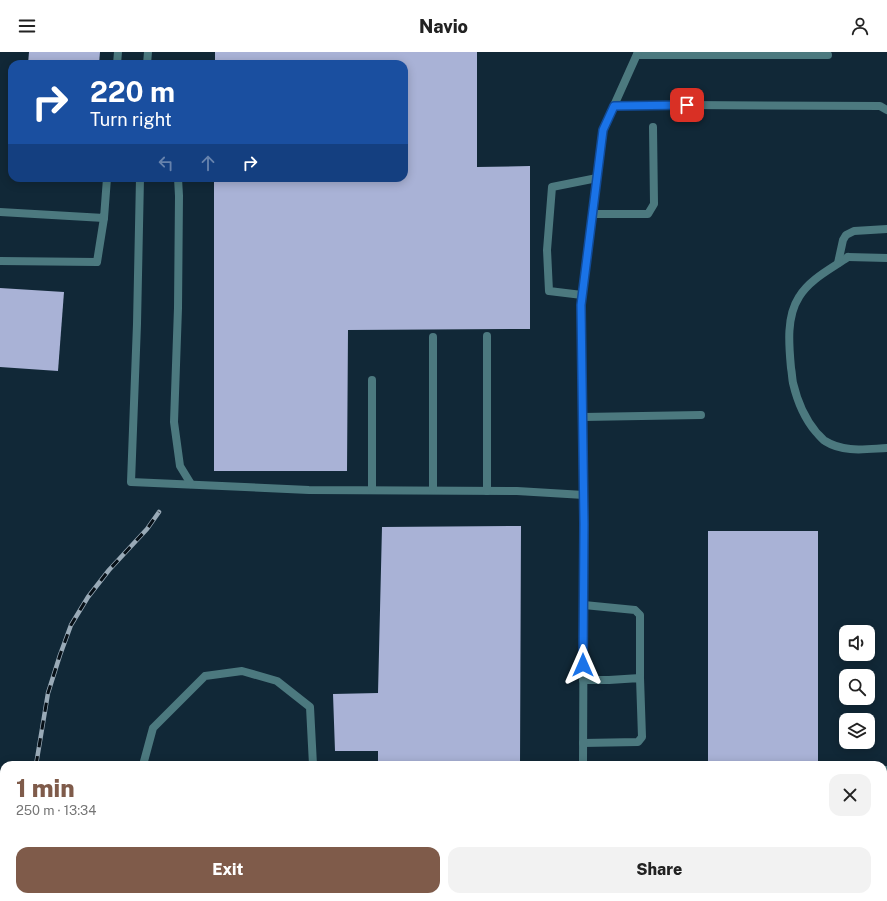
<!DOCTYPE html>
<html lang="en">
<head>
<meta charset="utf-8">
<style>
  :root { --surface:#fff; --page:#f2f2f2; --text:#222; --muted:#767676; --accent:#7f5b4a }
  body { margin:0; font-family:"Public Sans",sans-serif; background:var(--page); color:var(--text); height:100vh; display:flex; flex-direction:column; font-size:15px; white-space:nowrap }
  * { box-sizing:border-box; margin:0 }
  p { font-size:13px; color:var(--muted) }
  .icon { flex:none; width:22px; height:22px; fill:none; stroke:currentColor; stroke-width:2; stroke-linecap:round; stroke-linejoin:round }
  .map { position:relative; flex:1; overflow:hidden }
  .details { position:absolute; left:0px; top:709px; width:887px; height:140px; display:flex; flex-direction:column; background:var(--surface); border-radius:12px 12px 0 0; box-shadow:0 2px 10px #0003 }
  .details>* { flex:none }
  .guide { position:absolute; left:8px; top:8px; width:400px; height:122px; border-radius:12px; box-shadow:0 2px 10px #0003; background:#1a4fa0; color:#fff; overflow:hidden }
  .tools { position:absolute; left:839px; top:573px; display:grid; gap:8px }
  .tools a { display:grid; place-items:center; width:36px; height:36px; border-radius:8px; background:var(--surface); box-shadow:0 2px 10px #0003; font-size:20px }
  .pin { position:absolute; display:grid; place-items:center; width:34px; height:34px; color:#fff; margin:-17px; border-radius:8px; box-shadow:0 2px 6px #0006 }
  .me { position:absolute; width:44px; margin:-22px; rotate:0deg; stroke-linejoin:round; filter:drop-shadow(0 0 3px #0008) }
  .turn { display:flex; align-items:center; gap:14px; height:84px; padding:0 16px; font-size:18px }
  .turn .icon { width:52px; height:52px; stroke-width:2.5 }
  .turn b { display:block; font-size:28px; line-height:34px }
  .lanes { display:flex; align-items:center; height:38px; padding:0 16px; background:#0003; justify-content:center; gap:20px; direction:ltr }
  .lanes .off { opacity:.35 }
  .round { display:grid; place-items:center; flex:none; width:42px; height:42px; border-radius:12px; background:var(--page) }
  .headline { display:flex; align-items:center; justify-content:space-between; height:68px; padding:0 16px }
  h1 { font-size:24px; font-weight:800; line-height:30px; color:var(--accent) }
  .button { display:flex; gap:8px; margin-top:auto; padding:8px 16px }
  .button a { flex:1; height:46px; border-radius:12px; background:var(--accent); color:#fff; font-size:16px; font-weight:800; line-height:46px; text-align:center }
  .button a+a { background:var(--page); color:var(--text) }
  header { display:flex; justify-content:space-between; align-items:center; height:52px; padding:0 16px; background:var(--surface); font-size:18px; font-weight:800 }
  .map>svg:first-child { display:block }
  .building { fill:#a9b2d6 }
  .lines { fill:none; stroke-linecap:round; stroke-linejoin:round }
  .lane { stroke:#4c797f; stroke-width:8 }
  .street { stroke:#4c797f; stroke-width:8 }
  .rail-casing { stroke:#99aab7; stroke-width:4.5 }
  .rail { stroke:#060f16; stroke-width:3; stroke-dasharray:9; stroke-linecap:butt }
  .route-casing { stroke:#114b97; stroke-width:10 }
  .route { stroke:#1a73e8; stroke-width:7 }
</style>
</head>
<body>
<header><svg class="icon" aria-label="menu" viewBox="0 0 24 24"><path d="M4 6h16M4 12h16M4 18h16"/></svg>Navio<svg class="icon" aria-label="person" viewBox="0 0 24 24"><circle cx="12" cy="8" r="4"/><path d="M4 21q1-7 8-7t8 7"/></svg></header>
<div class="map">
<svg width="887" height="849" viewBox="0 0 887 849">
  <rect width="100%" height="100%" fill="#112837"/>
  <g class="building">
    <path d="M29,0H100L99,12H28Z"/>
    <path d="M215,0H477V115L530,114V277L348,278L347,419H214V126H404V12H215Z"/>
    <path d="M0,236L64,240L58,319L0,315Z"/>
    <path d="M521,474L520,713H378V699H335L333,642L378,641L382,475Z"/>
    <rect x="708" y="479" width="110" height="234"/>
  </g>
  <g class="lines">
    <g class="lane">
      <path d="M637,3H828"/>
      <path d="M117,12L118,0"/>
      <path d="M147,12L148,0"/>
      <path d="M614,54L687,53L880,54L887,58"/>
      <path d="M140,126L137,272L131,430L309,438L517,439L584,443"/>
      <path d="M178,126L179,144L178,256L174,370L180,414L191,432"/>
      <path d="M0,160L104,166L107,126"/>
      <path d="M593,162H648L654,152L653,75"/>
      <path d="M848,205C831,217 810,227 799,245C786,265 789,294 791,316C792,321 792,326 793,331C797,348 805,367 816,380C819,383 822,387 825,389C844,401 866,397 887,396"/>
      <path d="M0,209L97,210L104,166"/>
      <path d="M838,211L843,188L846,183L854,179L887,177"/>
      <path d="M582,243L549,239L547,198L552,135L597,126"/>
      <path d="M487,284V439"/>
      <path d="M433,285V438"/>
      <path d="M583,365L701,363"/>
      <path d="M372,438V328"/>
      <path d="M584,553L635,558L640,563V626"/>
      <path d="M583,691L638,690L642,685L640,626L609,628H583"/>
      <path d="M143,713L153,676L205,624L242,619L277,629L310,655L313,713"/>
      <path d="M883,718H887"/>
      <path d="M883,785H887"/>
      <path d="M261,845V849"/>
      <path d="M315,845V849"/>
      <path d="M583,845V849"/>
      <path d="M842,845L843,849"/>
      <path d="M754,849V845"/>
    </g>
    <g class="street">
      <path d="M848,205L887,206"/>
      <path d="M583,713L584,471L581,253L603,78L638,0"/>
      <path d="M883,841H887"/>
      <path d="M104,849L110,845"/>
    </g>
    <g class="rail-casing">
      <g id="rail">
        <path d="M36,713L48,641L60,603L71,573L88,545L109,518L147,477L159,460"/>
        <path d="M0,759L4,773"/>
        <path d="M16,845V849"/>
      </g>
    </g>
    <use href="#rail" class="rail"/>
  </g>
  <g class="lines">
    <g class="route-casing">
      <path id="route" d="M583,613L584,472L581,253L603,78L614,54L687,53"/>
    </g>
    <use href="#route" class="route"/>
  </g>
</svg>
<div class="tools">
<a><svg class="icon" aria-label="sound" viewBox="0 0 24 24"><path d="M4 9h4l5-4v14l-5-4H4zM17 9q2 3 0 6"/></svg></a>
<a><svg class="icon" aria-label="search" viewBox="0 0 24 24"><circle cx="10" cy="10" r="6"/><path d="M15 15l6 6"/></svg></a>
<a><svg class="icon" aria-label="layers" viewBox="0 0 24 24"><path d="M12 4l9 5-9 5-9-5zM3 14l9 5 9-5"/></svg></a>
</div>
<div class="pin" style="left:687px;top:53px;background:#d93025"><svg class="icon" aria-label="arrive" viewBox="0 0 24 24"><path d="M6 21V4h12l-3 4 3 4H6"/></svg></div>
<svg class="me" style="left:583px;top:613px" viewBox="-20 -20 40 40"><path d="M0-17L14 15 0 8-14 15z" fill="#1a73e8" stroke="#fff" stroke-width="4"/></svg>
<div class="guide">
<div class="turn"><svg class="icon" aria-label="right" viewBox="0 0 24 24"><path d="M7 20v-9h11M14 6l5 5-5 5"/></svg><div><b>220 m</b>Turn right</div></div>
<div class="lanes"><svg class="icon off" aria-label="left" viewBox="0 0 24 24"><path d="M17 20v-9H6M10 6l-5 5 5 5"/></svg><svg class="icon off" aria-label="ahead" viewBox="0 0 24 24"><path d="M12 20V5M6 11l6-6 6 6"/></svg><svg class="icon" aria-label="right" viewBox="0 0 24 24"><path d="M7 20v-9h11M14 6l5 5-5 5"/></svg></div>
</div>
<section class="details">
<div class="headline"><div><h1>1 min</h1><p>250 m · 13:34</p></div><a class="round"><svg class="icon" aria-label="close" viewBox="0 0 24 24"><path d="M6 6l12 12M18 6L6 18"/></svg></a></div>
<div class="button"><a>Exit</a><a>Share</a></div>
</section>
</div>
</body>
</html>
